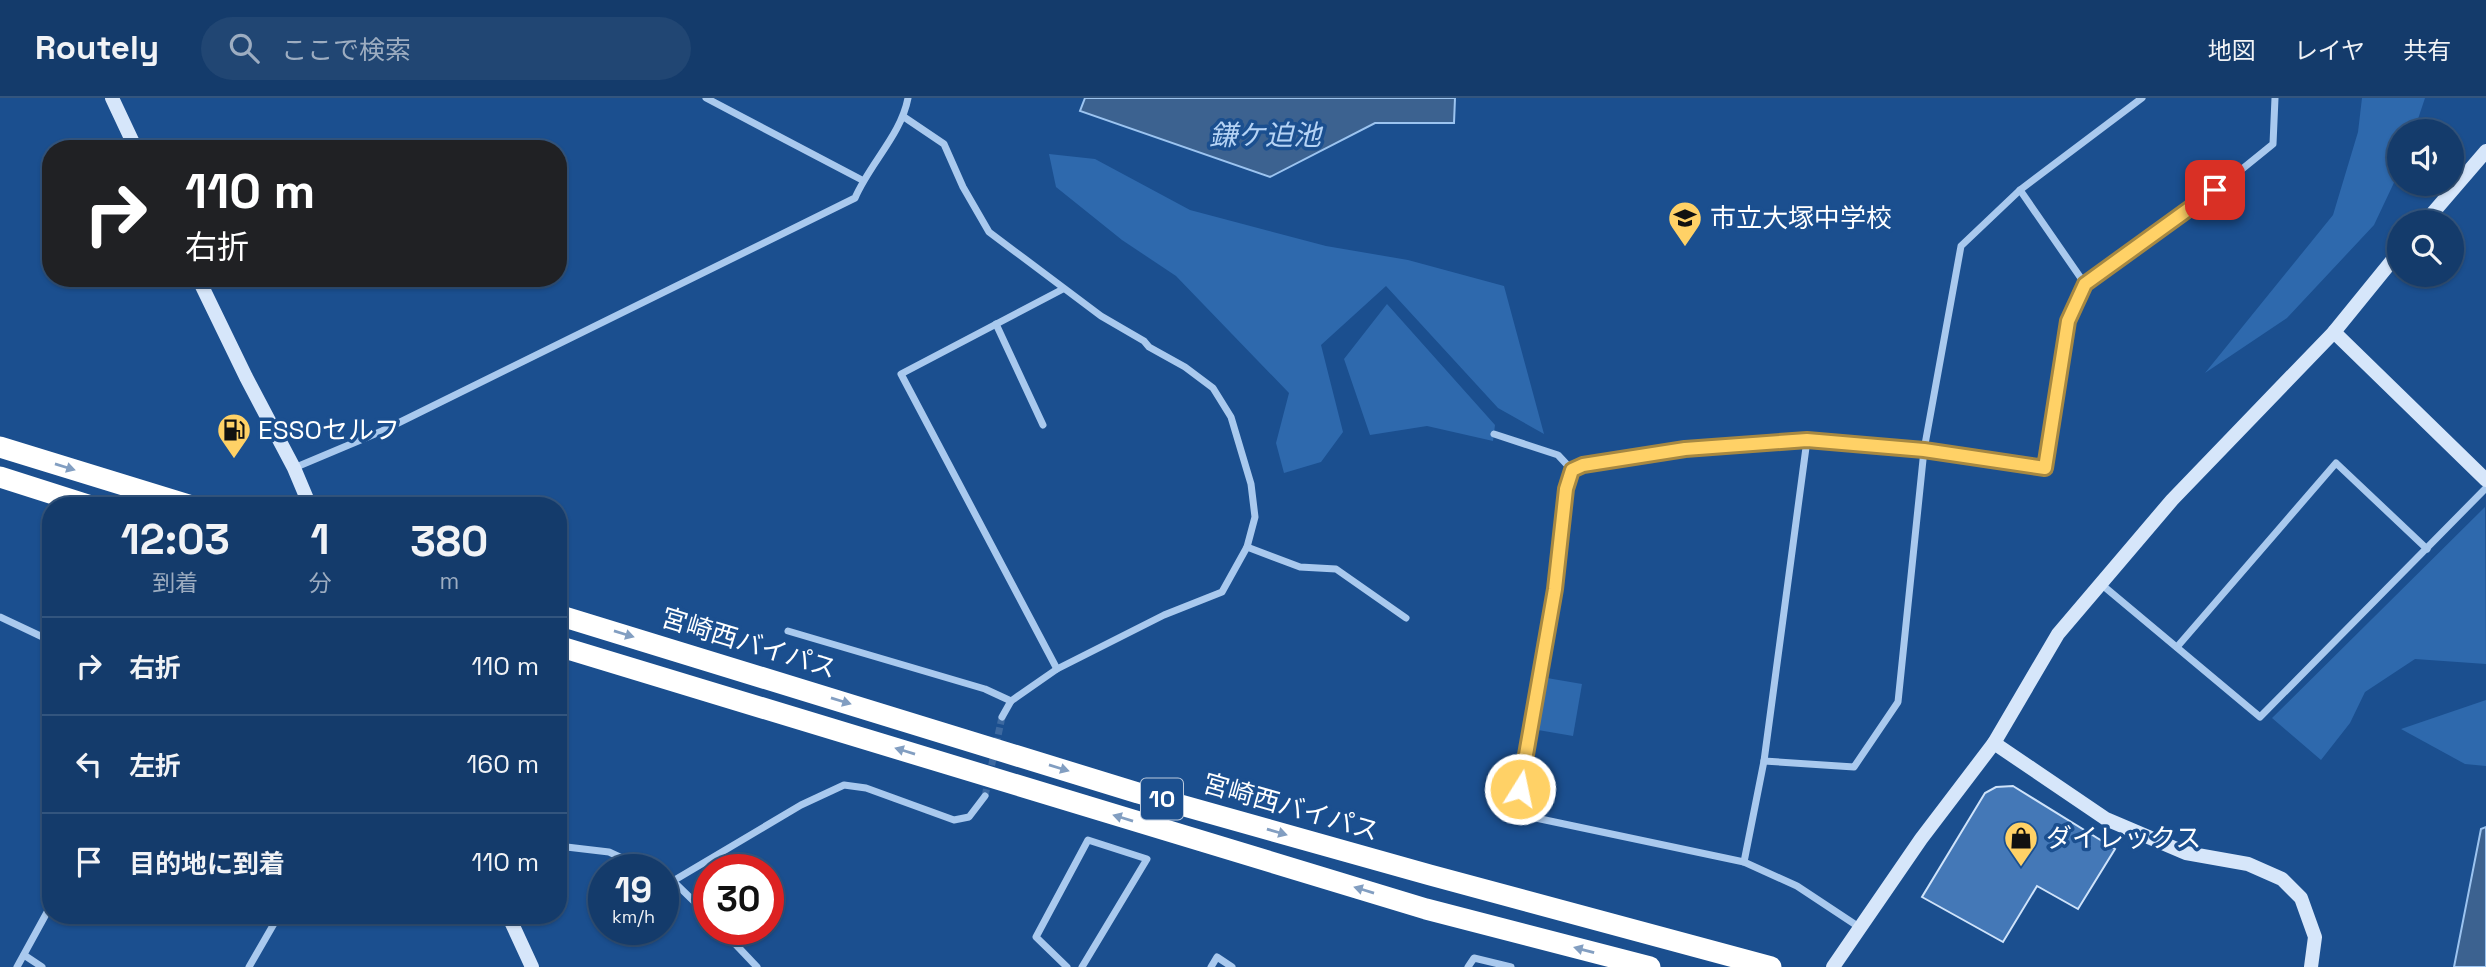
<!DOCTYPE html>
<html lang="ja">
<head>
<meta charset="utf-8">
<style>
  :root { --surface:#143b6b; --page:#214673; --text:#f1f3f6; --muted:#9dadc1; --line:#33557e }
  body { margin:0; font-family:"Space Grotesk","Noto Sans JP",sans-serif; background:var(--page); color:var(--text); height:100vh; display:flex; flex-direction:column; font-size:26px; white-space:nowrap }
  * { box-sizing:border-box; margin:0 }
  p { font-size:23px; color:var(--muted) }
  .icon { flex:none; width:38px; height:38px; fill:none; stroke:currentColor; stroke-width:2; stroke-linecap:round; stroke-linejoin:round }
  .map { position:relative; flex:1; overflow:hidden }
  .details { position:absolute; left:42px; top:399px; width:525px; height:427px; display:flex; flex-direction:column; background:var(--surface); border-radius:28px; box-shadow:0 2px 5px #0004,0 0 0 2px var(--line) }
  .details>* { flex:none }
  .guide { position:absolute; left:42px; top:42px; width:525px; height:147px; border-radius:28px; box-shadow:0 2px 5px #0004,0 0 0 2px var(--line); background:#202124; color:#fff; overflow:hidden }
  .tools { position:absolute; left:2387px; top:21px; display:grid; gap:14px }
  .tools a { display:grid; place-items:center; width:77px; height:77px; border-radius:50%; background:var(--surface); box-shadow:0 2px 5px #0004,0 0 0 2px var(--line); font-size:35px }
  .speed { position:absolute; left:588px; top:756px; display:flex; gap:14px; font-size:35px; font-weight:700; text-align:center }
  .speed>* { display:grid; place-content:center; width:91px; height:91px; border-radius:50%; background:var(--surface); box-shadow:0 2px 5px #0004,0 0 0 2px var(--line); line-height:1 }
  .speed small { font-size:18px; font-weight:400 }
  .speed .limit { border:10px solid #d22; background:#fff; color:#111 }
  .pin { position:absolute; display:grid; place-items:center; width:60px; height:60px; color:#fff; margin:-30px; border-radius:14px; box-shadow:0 4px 10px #0006 }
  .me { position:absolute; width:77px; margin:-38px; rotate:10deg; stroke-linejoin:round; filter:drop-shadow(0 0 5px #0008) }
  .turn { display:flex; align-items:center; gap:24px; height:147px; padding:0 28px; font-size:32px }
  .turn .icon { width:91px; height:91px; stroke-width:2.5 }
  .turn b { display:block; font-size:49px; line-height:60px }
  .eta { display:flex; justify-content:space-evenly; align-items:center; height:119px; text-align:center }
  .eta b { font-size:42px; font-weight:700; line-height:49px }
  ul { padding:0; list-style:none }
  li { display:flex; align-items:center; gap:21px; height:98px; padding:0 28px; border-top:2px solid var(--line) }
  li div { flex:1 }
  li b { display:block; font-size:26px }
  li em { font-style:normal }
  header { display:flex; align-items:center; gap:42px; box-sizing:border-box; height:98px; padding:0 35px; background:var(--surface); border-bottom:2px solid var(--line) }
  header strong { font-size:33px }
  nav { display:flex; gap:38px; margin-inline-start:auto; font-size:24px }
  .search { width:490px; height:63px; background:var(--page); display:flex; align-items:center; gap:18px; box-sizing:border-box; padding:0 24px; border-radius:38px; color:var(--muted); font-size:26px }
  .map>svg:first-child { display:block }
  .green { fill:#2e69ad }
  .water { fill:#3c6290; stroke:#9cc4f0; stroke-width:2 }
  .building { fill:#4478b7; stroke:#cfe3fa; stroke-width:2 }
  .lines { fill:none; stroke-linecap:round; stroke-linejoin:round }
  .street-tunnel { stroke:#3d69a0; stroke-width:7; stroke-dasharray:7 3.5; stroke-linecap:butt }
  .street { stroke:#a9c9ee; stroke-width:7 }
  .secondary { stroke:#d6e6fa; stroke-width:14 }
  .highway { stroke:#fff; stroke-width:21 }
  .oneway { fill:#829ec1 }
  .route-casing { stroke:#a68842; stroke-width:18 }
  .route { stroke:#ffd166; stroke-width:12 }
  .labels { text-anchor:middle; stroke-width:7; stroke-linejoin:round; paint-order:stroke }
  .shield { fill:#1b4f8f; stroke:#bbcadd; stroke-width:2 }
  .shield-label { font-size:24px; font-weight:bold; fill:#fff }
  .poi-label { font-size:26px; fill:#fff; stroke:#1b4f8f; text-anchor:start }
  .street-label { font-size:26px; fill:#fff; stroke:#1b4f8f }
  .water-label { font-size:28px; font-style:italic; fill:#b5d3f5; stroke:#1b4f8f }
</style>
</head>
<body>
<header>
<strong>Routely</strong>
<div class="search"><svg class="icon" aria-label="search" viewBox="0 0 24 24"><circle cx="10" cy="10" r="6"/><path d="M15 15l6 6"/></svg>ここで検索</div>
<nav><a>地図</a><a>レイヤ</a><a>共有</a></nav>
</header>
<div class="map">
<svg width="2486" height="869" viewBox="0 0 2486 869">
  <rect width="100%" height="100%" fill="#1b4f8f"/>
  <g class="green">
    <path d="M2362,0H2425L2414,33H2399V74L2374,127L2287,220L2205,275L2333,117L2358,34Z"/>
    <path d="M1049,56L1095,61L1190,112L1326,148L1408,162L1504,188L1544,336L1498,310L1386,188L1321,247L1343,334L1321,364L1284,375L1276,345L1289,295L1176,178L1122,142L1056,89Z"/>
    <path d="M1387,206L1495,327L1493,343L1427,328L1370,337L1344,261Z"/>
    <path d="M2485,409L2486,566L2415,561L2365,594L2350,625L2321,662L2272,620Z"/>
    <path d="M1547,580L1582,586L1573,638L1538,632Z"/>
    <path d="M2486,602V668L2465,666L2401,631Z"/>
  </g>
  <g class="water">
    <path d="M1085,0H1455L1454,25H1375L1270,79L1080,13Z"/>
    <path d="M2486,729V869H2454L2481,731Z"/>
  </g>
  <path class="building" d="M2013,688L2115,751L2078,811L2037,788L2003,844L1922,799L1985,695L1996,689Z"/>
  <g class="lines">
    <path class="street-tunnel" d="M985,698L1002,619"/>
    <g class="street">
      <path d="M706,0L862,82"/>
      <path d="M904,19L944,46L963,89L989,134L1101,218L1144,243L1149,249L1185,269L1213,290L1231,319L1251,386L1255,419L1247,449L1222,494L1164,517L1057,571L1011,603L1002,619"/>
      <path d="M2020,92L2085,186"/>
      <path d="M996,226L1043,327"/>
      <path d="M1494,336L1558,357L1572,372"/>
      <path d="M294,370L382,333L855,100C870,65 901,37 908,0"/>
      <path d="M1247,449L1300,469L1336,471L1406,520"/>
      <path d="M2101,486L2260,619L2486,390"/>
      <path d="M0,519L51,543"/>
      <path d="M788,533L985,591L1011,603"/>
      <path d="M2177,549L2336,365L2427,451"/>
      <path d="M1057,571L901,276L1063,191"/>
      <path d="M1764,663L1854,669L1898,604L1924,352L1961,148L2020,92L2142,0"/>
      <path d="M558,748L609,754L648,772"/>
      <path d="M1744,764L1764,663L1807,342"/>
      <path d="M663,779L673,783L709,818"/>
      <path d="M673,783L801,707L844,687L866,690L954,722L969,719L985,698"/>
      <path d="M1859,829L1797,788L1744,764L1531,719L1520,691L1555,491L1566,391L1572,372L1583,367L1685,351L1807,342L1924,352L2045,370L2068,223L2085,186L2236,76L2273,46L2275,0"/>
      <path d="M721,831L757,869"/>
      <path d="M24,857L42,869"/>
      <path d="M17,869L51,807"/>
      <path d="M249,869L279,817"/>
      <path d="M1067,869L1036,839L1088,742L1147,761L1082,869"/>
      <path d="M1211,869L1217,859L1232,869"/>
      <path d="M1468,869L1474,860L1511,869"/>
    </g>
    <g class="secondary">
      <path d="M112,0L136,51"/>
      <path d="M2425,124L2486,53"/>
      <path d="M198,180L246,279L294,370L310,408"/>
      <path d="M2334,234L2486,382"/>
      <path d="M1994,645L2106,721L2186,755L2248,766L2282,781L2301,800L2315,839L2311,869"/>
      <path d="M508,817L532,869"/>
      <path d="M1833,869L1921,741L1994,645L2058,536L2172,402L2334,234L2399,154"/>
    </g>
    <g class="highway">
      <path d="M0,349L192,408"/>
      <path d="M0,379L91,408"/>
      <path d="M558,517L1138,695L1430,777L1771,869"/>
      <path d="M558,548L1426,811L1650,869"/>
    </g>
  </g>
  <defs><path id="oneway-solid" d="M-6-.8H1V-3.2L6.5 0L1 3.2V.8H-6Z" transform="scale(1.75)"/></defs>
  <g class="oneway">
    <use href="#oneway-solid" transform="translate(65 369) rotate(17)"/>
    <use href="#oneway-solid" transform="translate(624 536) rotate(17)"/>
    <use href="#oneway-solid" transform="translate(841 603) rotate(17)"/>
    <use href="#oneway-solid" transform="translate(905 653) rotate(-163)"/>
    <use href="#oneway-solid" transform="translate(1059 670) rotate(17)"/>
    <use href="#oneway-solid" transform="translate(1123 720) rotate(-163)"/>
    <use href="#oneway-solid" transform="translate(1277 734) rotate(16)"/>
    <use href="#oneway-solid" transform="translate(1364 792) rotate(-163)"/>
    <use href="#oneway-solid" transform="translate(1584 852) rotate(-165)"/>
  </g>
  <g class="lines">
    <g class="route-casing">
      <path id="route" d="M1520,691L1555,491L1566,391L1572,372L1583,367L1685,351L1807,342L1924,352L2045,370L2068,223L2085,186L2215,92"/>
    </g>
    <use href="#route" class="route"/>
  </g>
  <defs>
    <g id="school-pin" transform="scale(1.75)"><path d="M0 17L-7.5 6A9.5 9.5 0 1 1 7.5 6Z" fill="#ffd166" stroke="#1b4f8f"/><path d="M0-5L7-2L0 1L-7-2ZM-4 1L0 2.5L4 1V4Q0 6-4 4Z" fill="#111"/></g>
    <g id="fuel-pin" transform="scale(1.75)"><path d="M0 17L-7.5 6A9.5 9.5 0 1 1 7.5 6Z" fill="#ffd166" stroke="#1b4f8f"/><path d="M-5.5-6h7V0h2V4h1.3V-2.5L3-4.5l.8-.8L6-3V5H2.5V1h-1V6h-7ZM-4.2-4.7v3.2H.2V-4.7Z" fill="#111"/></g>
    <g id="shop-pin" transform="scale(1.75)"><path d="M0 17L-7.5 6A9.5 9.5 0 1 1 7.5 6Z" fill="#ffd166" stroke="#1b4f8f"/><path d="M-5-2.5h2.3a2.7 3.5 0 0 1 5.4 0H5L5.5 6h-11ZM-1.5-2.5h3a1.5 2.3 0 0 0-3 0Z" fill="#111"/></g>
  </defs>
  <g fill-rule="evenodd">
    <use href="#school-pin" x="1685" y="120"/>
    <use href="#fuel-pin" x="234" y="332"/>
    <use href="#shop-pin" x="2021" y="740"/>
  </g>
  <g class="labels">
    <rect class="shield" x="1141" y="680.5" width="42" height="41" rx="5"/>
    <g class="shield-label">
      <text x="1162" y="709">10</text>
    </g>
    <g class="poi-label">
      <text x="1710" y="129">市立大塚中学校</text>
      <text x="258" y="341">ESSOセルフ</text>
      <text x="2046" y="749">ダイレックス</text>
    </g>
    <g class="street-label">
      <text transform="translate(749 545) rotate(17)" y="9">宮崎西バイパス</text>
      <text transform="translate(1291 709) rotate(16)" y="9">宮崎西バイパス</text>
    </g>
    <g class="water-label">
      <text x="1265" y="47">鎌ケ迫池</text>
    </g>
  </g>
</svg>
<div class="tools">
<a><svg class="icon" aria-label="sound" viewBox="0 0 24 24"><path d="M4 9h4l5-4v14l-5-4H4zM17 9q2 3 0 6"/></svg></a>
<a><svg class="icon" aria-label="search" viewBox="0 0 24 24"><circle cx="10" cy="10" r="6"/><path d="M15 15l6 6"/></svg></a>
</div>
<div class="speed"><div>19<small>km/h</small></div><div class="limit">30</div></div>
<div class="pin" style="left:2215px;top:92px;background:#d93025"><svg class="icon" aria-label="arrive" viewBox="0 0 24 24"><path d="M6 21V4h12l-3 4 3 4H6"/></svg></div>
<svg class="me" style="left:1520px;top:691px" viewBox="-20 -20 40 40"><circle r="17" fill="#ffd166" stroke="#fff" stroke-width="3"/><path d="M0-11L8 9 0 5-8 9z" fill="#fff"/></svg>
<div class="guide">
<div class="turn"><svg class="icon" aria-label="right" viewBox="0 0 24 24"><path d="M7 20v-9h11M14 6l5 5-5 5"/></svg><div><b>110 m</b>右折</div></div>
</div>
<section class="details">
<div class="eta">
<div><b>12:03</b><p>到着</p></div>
<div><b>1</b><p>分</p></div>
<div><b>380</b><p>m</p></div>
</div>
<ul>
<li><svg class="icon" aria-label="right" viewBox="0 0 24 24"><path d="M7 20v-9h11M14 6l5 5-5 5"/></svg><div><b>右折</b></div><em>110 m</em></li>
<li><svg class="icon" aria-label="left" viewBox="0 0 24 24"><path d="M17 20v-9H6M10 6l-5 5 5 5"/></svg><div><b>左折</b></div><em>160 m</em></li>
<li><svg class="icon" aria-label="arrive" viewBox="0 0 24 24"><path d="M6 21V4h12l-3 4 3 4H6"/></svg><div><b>目的地に到着</b></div><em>110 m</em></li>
</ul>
</section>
</div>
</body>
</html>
